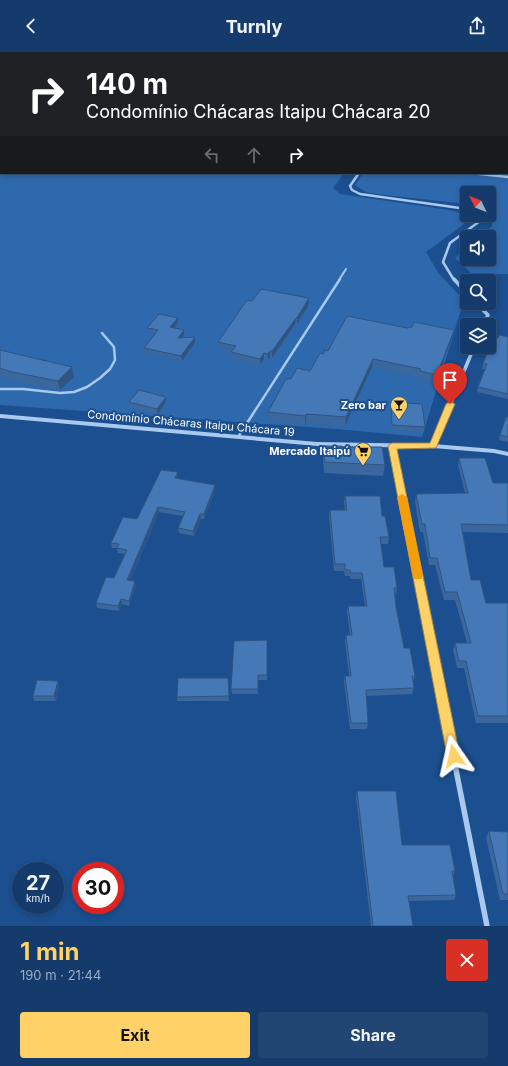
<!DOCTYPE html>
<html lang="en">
<head>
<meta charset="utf-8">
<style>
  :root { --surface:#143b6b; --page:#214673; --text:#f1f3f6; --muted:#9dadc1; --line:#33557e; --accent:#ffd166 }
  body { margin:0; font-family:Inter,sans-serif; background:var(--page); color:var(--text); height:100vh; display:flex; flex-direction:column; font-size:15px; white-space:nowrap }
  * { box-sizing:border-box; margin:0 }
  p { font-size:13px; color:var(--muted) }
  .icon { flex:none; width:22px; height:22px; fill:none; stroke:currentColor; stroke-width:2; stroke-linecap:round; stroke-linejoin:round }
  .map { position:relative; height:874px; overflow:hidden }
  .drawer { display:flex; flex-direction:column; background:var(--surface); flex:1 }
  .drawer>* { flex:none }
  .banner { position:absolute; left:0px; top:0px; width:508px; height:122px; box-shadow:0 2px 6px #0003,0 0 0 1px var(--line); background:#202124; color:#fff; overflow:hidden }
  .needle { width:26px; rotate:313deg }
  .tools { position:absolute; left:460px; top:134px; display:grid; gap:8px }
  .tools a { display:grid; place-items:center; width:36px; height:36px; border-radius:4px; background:var(--surface); box-shadow:0 2px 6px #0003,0 0 0 1px var(--line); font-size:20px }
  .speed { position:absolute; left:12px; top:810px; display:flex; gap:8px; font-size:20px; font-weight:700; text-align:center }
  .speed>* { display:grid; place-content:center; width:52px; height:52px; border-radius:50%; background:var(--surface); box-shadow:0 2px 6px #0003,0 0 0 1px var(--line); line-height:1 }
  .speed small { font-size:10px; font-weight:400 }
  .speed .limit { border:6px solid #d22; background:#fff; color:#111 }
  .pin { position:absolute; display:grid; place-items:center; width:34px; height:34px; color:#fff; margin:-41px -17px; border-radius:50% 50% 50% 0; rotate:-45deg; box-shadow:0 0 4px #0007 }
  .pin .icon { rotate:45deg }
  .me { position:absolute; width:44px; margin:-22px; rotate:349deg; stroke-linejoin:round; filter:drop-shadow(0 0 3px #0008) }
  .turn { display:flex; align-items:center; gap:14px; height:84px; padding:0 20px; font-size:18px }
  .turn .icon { width:52px; height:52px; stroke-width:2.5 }
  .turn b { display:block; font-size:28px; line-height:34px }
  .lanes { display:flex; align-items:center; height:38px; padding:0 20px; background:#0003; justify-content:center; gap:20px; direction:ltr }
  .lanes .off { opacity:.35 }
  .round { display:grid; place-items:center; flex:none; width:42px; height:42px; border-radius:4px; background:var(--page) }
  .headline { display:flex; align-items:center; justify-content:space-between; height:68px; padding:0 20px }
  h1 { font-size:24px; font-weight:700; line-height:30px; color:var(--accent) }
  .button { display:flex; gap:8px; margin-top:auto; padding:8px 20px }
  .button a { flex:1; height:46px; border-radius:4px; background:var(--accent); color:#111; font-size:16px; font-weight:700; line-height:46px; text-align:center }
  .button a+a { background:var(--page); color:var(--text) }
  header { display:flex; justify-content:space-between; align-items:center; height:52px; padding:0 20px; background:var(--surface); font-size:18px; font-weight:700 }
  .map>svg:first-child { display:block }
  .green { fill:#2e69ad }
  .lines { fill:none; stroke-linecap:round; stroke-linejoin:round }
  .service-far1 { stroke:#a9c9ee; stroke-width:2 }
  .service { stroke:#a9c9ee; stroke-width:2.5 }
  .minor-far4 { stroke:#a9c9ee; stroke-width:2 }
  .minor-far3 { stroke:#a9c9ee; stroke-width:2.5 }
  .minor-far2 { stroke:#a9c9ee; stroke-width:3.5 }
  .minor-far1 { stroke:#a9c9ee; stroke-width:4.5 }
  .minor { stroke:#a9c9ee; stroke-width:5.5 }
  .tertiary { fill:#a9c9ee; fill-rule:evenodd }
  .wall { fill:#3a679d }
  .shaded-wall { fill:#305480 }
  .building { fill:#4478b7; stroke:#305480 }
  .route { fill:#ffd166; stroke:#a68842 }
  .slow { fill:#f59e0b }
  .labels { text-anchor:middle; stroke-width:4; stroke-linejoin:round; paint-order:stroke }
  .poi-label { font-size:11px; font-weight:bold; fill:#fff; stroke:#1b4f8f; text-anchor:end }
  .street-label { font-size:11px; fill:#fff; stroke:#1b4f8f }
</style>
</head>
<body>
<header><svg class="icon" aria-label="back" viewBox="0 0 24 24"><path d="M15 5l-7 7 7 7"/></svg>Turnly<svg class="icon" aria-label="share" viewBox="0 0 24 24"><path d="M12 15V3M7 8l5-5 5 5M5 13v7h14v-7"/></svg></header>
<div class="map">
<svg width="508" height="874" viewBox="0 0 508 874">
  <rect width="100%" height="100%" fill="#1b4f8f"/>
  <g class="green">
    <path d="M0,0H186L1,1V121H344L333,136L340,142L449,158L469,163L464,172L426,200L439,222L464,248L422,385L336,377L0,353Z"/>
    <path d="M508,0V222H472L455,206L467,195V207H489V185H479L492,174V160L489,159V141H467V152L376,142L366,140L355,133L363,121H507Z"/>
  </g>
  <g class="lines">
    <path class="service-far1" d="M339,228L346,217"/>
    <g class="service">
      <path d="M0,337H23L60,341L74,340L87,335L100,326L110,317L115,308L114,295L102,281"/>
      <path d="M238,385L340,227"/>
    </g>
    <path class="minor-far4" d="M192,1L194,0"/>
    <g class="minor-far3">
      <path d="M359,121L350,134L352,138L360,142L467,157"/>
      <path d="M471,121L508,125"/>
      <path d="M454,228L443,210L450,191L480,169V163"/>
    </g>
    <g class="minor-far2">
      <path d="M454,227L467,242"/>
      <path d="M476,251L488,263L483,273"/>
      <path d="M434,392L474,295"/>
    </g>
    <g class="minor-far1">
      <path d="M392,394L433,603"/>
      <path d="M433,394L434,391"/>
    </g>
    <path class="minor" d="M433,602L487,874"/>
    <path class="tertiary" d="M0,362L317,390L433,392L494,397L508,400V404L494,401L433,396L317,394L0,366Z"/>
  </g>
  <g class="wall">
    <path d="M309,246V253L297,272H295L272,306L270,305L268,308L264,307L260,313L231,307V300L232,299L218,296V290L252,249Z"/>
    <path d="M178,270L174,276L184,278V283L182,286L195,290L182,309L144,301V296L155,282L148,280L147,276Z"/>
    <path d="M508,285V347L477,340L478,335L485,317H482L483,312L498,286Z"/>
    <path d="M452,286L435,331L418,328L419,325L372,315L345,374L306,371L305,373L267,369L268,360L291,327L310,319L323,302L328,299Z"/>
    <path d="M0,298L74,325L60,338L15,329L0,325Z"/>
    <path d="M129,350H166L158,362L130,355Z"/>
    <path d="M391,350L425,375L424,380L391,378L390,355Z"/>
    <path d="M508,365V390L499,388L500,383Z"/>
    <path d="M323,394L342,395L385,413L383,424L324,421L323,405Z"/>
    <path d="M459,406L493,431H508V481L463,480L471,528L486,551H508V671H476L464,616H457L453,598L455,591H467L455,548H444L435,513H429L423,480H420L415,450L416,442L465,441L458,413Z"/>
    <path d="M178,420V427L215,438L204,467H201L194,484L179,481L178,476L183,464L159,460L130,529L136,534L129,554L122,552L119,559L97,556L96,551L114,526L125,502L118,501L117,496H112L111,491L137,467Z"/>
    <path d="M345,444L382,464L389,485L388,492H381L384,515L397,536L396,542H395L396,555L404,596L415,624L413,630L414,636L412,642L366,644L368,671L367,677H350L344,630L345,624H349L345,590L346,583H350L347,560L348,554H365L361,527H350V524H345L344,519H334L329,464L330,458H345L344,450Z"/>
    <path d="M267,588V628H258V642H232L231,637Z"/>
    <path d="M228,626L229,649H177V645Z"/>
    <path d="M58,629L59,633L56,649H34L33,644Z"/>
    <path d="M357,739L402,793L455,819L453,824L456,843L454,848L409,849L413,874H371L356,745Z"/>
    <path d="M489,779L508,780V848H500L486,786Z"/>
  </g>
  <g class="shaded-wall">
    <path d="M309,246V253L297,272V266Z"/>
    <path d="M178,266V270L171,280L170,275Z"/>
    <path d="M296,266L295,272L272,306V299Z"/>
    <path d="M184,278V283L178,290V286Z"/>
    <path d="M454,278L452,286L435,331L437,323Z"/>
    <path d="M195,285V290L182,309L181,304Z"/>
    <path d="M270,299V305L268,308V302Z"/>
    <path d="M264,301V307L260,313V307Z"/>
    <path d="M373,307L372,315L345,374L346,365Z"/>
    <path d="M72,315L74,325L60,338L58,329Z"/>
    <path d="M166,345V350L158,362L157,357Z"/>
    <path d="M306,362V371L305,373V364Z"/>
    <path d="M178,420V425L176,431L175,426Z"/>
    <path d="M215,433V438L204,467V462Z"/>
    <path d="M158,455L159,460L128,533L127,528Z"/>
    <path d="M200,462L201,467L194,484L193,479Z"/>
    <path d="M135,529L136,534L129,554V549Z"/>
    <path d="M121,547L122,552L119,559L118,554Z"/>
    <path d="M58,629L59,633L56,649L54,644Z"/>
  </g>
  <g class="building">
    <path d="M196,0H497L496,1H195Z"/>
    <path d="M261,237L309,246L297,266H296L272,299H270L268,302L264,301L260,307L231,300L236,294L218,290L247,248L252,249Z"/>
    <path d="M159,262L178,266L170,275L184,278L178,286L195,285L181,304L144,296L158,278L147,276Z"/>
    <path d="M347,264L407,276L412,275L414,270L454,278L437,323L420,319L421,317L373,307L346,365L306,362L305,364L268,360L286,327H291L297,316L310,319L320,301L323,302L325,298L328,299Z"/>
    <path d="M499,283L508,285V342L478,335L487,312H483L493,285L498,286Z"/>
    <path d="M0,298L72,315L58,329L12,320L0,316Z"/>
    <path d="M139,338L166,345L157,357L129,350Z"/>
    <path d="M391,350L422,352L425,375L392,373Z"/>
    <path d="M506,365H508V385L500,383Z"/>
    <path d="M323,394H342V395H382L385,413L325,410Z"/>
    <path d="M459,406H485L493,431H508V473L461,472L471,528H480L486,551H508V664H478L466,609H459L455,591H471L457,540H445L437,506H430L425,472H422L416,442L468,441Z"/>
    <path d="M161,418L178,420L175,426L215,433L204,462H200L193,479L178,476L185,460L158,455L127,528L135,529L129,549L121,547L118,554L96,551L106,525L114,526L127,498L117,496L119,492L111,491L123,465L137,467Z"/>
    <path d="M345,444H380L382,464H385L389,485H380L384,515H394L397,536H394L396,555L404,596H410L415,624H412L414,636L366,638L368,671H351L345,624H351L346,583H352L348,554H367L362,521H351L350,518H345V512H335L330,458H347Z"/>
    <path d="M267,588V623H258V637H231L234,589Z"/>
    <path d="M178,626H228L229,644L177,645Z"/>
    <path d="M37,628L58,629L54,644H33Z"/>
    <path d="M357,739H396L402,793H450L455,819H452L456,843L408,844L413,874H373Z"/>
    <path d="M489,779L508,780V842H503Z"/>
  </g>
  <path class="route" d="M450,349L455,352L436,396L397,397L460,704L458,708L454,709L449,708L447,704L388,394L392,391H430L446,352Z"/>
  <path class="slow" d="M402,442L407,445L423,524L421,527H414L413,524L397,445Z"/>
  <defs>
    <g id="bar-pin" transform="scale(0.9)"><path d="M0 17L-7.5 6A9.5 9.5 0 1 1 7.5 6Z" fill="#ffd166" stroke="#1b4f8f"/><path d="M-6-5H6L.8 .8V4.5H3.5V6h-7V4.5H-.8V.8Z" fill="#111"/></g>
    <g id="supermarket-pin" transform="scale(0.9)"><path d="M0 17L-7.5 6A9.5 9.5 0 1 1 7.5 6Z" fill="#ffd166" stroke="#1b4f8f"/><path d="M-6-5.5h2.5l.6 2H6L4.5 2H-2.5L-4.4-4H-6ZM-1.5 3.2a1.3 1.3 0 1 0 .1 0ZM3 3.2a1.3 1.3 0 1 0 .1 0Z" fill="#111"/></g>
  </defs>
  <g fill-rule="evenodd">
    <use href="#bar-pin" x="399" y="353"/>
    <use href="#supermarket-pin" x="363" y="399"/>
  </g>
  <g class="labels">
    <g class="poi-label">
      <text x="386" y="357">Zero bar</text>
      <text x="350" y="403">Mercado Itaipú</text>
    </g>
    <g class="street-label">
      <text transform="translate(191 371) rotate(5)" y="4">Condomínio Chácaras Itaipu Chácara 19</text>
    </g>
  </g>
</svg>
<div class="tools">
<a><svg class="needle" viewBox="-14 -14 28 28"><path d="M0-13l5 13h-10z" fill="#e53935"/><path d="M0 13l5-13h-10z" fill="#9dadc1"/></svg></a>
<a><svg class="icon" aria-label="sound" viewBox="0 0 24 24"><path d="M4 9h4l5-4v14l-5-4H4zM17 9q2 3 0 6"/></svg></a>
<a><svg class="icon" aria-label="search" viewBox="0 0 24 24"><circle cx="10" cy="10" r="6"/><path d="M15 15l6 6"/></svg></a>
<a><svg class="icon" aria-label="layers" viewBox="0 0 24 24"><path d="M12 4l9 5-9 5-9-5zM3 14l9 5 9-5"/></svg></a>
</div>
<div class="speed"><div>27<small>km/h</small></div><div class="limit">30</div></div>
<div class="pin" style="left:450px;top:352px;background:#d93025"><svg class="icon" aria-label="arrive" viewBox="0 0 24 24"><path d="M6 21V4h12l-3 4 3 4H6"/></svg></div>
<svg class="me" style="left:454px;top:704px" viewBox="-20 -20 40 40"><path d="M0-17L14 15 0 8-14 15z" fill="#ffd166" stroke="#fff" stroke-width="4"/></svg>
<div class="banner">
<div class="turn"><svg class="icon" aria-label="right" viewBox="0 0 24 24"><path d="M7 20v-9h11M14 6l5 5-5 5"/></svg><div><b>140 m</b>Condomínio Chácaras Itaipu Chácara 20</div></div>
<div class="lanes"><svg class="icon off" aria-label="left" viewBox="0 0 24 24"><path d="M17 20v-9H6M10 6l-5 5 5 5"/></svg><svg class="icon off" aria-label="ahead" viewBox="0 0 24 24"><path d="M12 20V5M6 11l6-6 6 6"/></svg><svg class="icon" aria-label="right" viewBox="0 0 24 24"><path d="M7 20v-9h11M14 6l5 5-5 5"/></svg></div>
</div>
</div>
<section class="drawer">
<div class="headline"><div><h1>1 min</h1><p>190 m · 21:44</p></div><a class="round" style="background:#d93025;color:#fff"><svg class="icon" aria-label="close" viewBox="0 0 24 24"><path d="M6 6l12 12M18 6L6 18"/></svg></a></div>
<div class="button"><a>Exit</a><a>Share</a></div>
</section>
</body>
</html>
